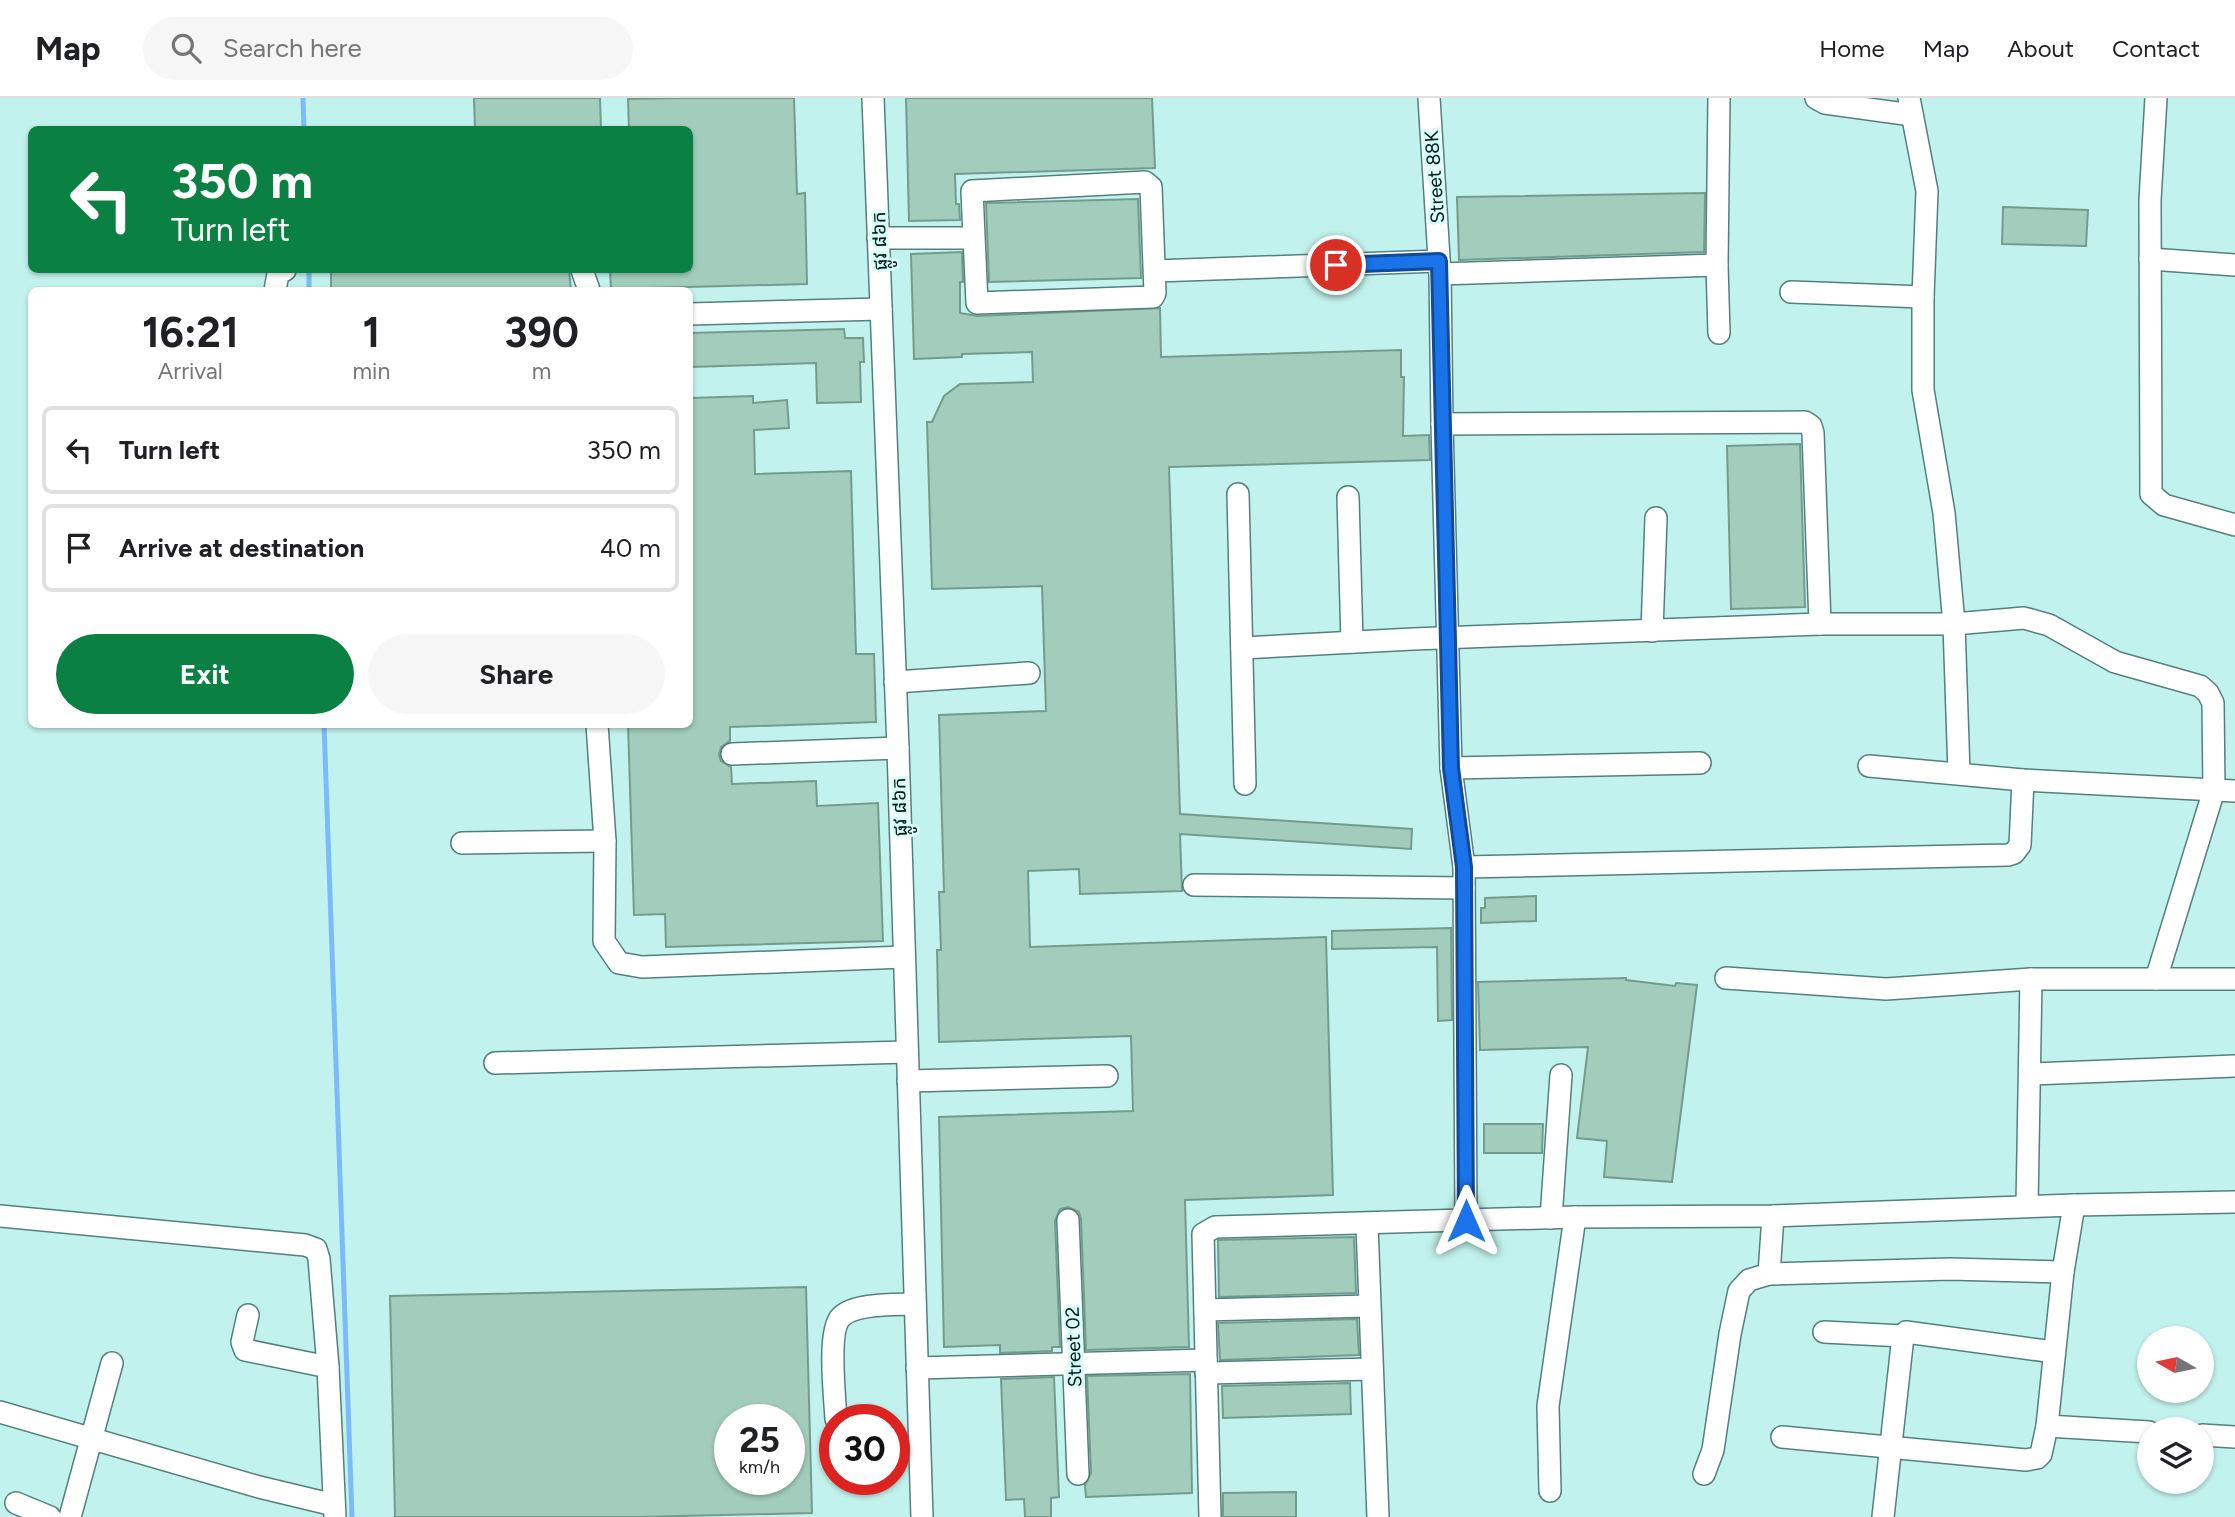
<!DOCTYPE html>
<html lang="en">
<head>
<meta charset="utf-8">
<style>
  :root { --surface:#fff; --page:#f6f6f6; --text:#202124; --muted:#757577; --line:#e0e0e0; --accent:#0b8043 }
  body { margin:0; font-family:Figtree,"Noto Sans Khmer",sans-serif; background:var(--page); color:var(--text); height:100vh; display:flex; flex-direction:column; font-size:26px; white-space:nowrap }
  * { box-sizing:border-box; margin:0 }
  p { font-size:23px; color:var(--muted) }
  .icon { flex:none; width:38px; height:38px; fill:none; stroke:currentColor; stroke-width:2; stroke-linecap:round; stroke-linejoin:round }
  .map { position:relative; flex:1; overflow:hidden }
  .sheet { position:absolute; left:28px; top:189px; width:665px; height:441px; display:flex; flex-direction:column; background:var(--surface); border-radius:10px; box-shadow:0 2px 5px #0004 }
  .sheet>* { flex:none }
  .guide { position:absolute; left:28px; top:28px; width:665px; height:147px; border-radius:10px; box-shadow:0 2px 5px #0004; background:#0b8043; color:#fff; overflow:hidden }
  .needle { width:46px; rotate:279deg }
  .controls { position:absolute; left:2137px; top:1228px; display:grid; gap:14px }
  .controls a { display:grid; place-items:center; width:77px; height:77px; border-radius:50%; background:var(--surface); box-shadow:0 2px 5px #0004; font-size:35px }
  .speed { position:absolute; left:714px; top:1306px; display:flex; gap:14px; font-size:35px; font-weight:700; text-align:center }
  .speed>* { display:grid; place-content:center; width:91px; height:91px; border-radius:50%; background:var(--surface); box-shadow:0 2px 5px #0004; line-height:1 }
  .speed small { font-size:18px; font-weight:400 }
  .speed .limit { border:10px solid #d22; background:#fff; color:#111 }
  .pin { position:absolute; display:grid; place-items:center; width:60px; height:60px; color:#fff; margin:-30px; border:4px solid #fff; border-radius:50%; box-shadow:0 2px 7px #0007 }
  .me { position:absolute; width:77px; margin:-38px; rotate:0deg; stroke-linejoin:round; filter:drop-shadow(0 0 5px #0008) }
  .turn { display:flex; align-items:center; gap:24px; height:147px; padding:0 28px; font-size:32px }
  .turn .icon { width:91px; height:91px; stroke-width:2.5 }
  .turn b { display:block; font-size:49px; line-height:60px }
  .eta { display:flex; justify-content:space-evenly; align-items:center; height:119px; text-align:center }
  .eta b { font-size:42px; font-weight:700; line-height:49px }
  .action { display:flex; gap:14px; margin-top:auto; padding:14px 28px }
  .action a { flex:1; height:80px; border-radius:42px; background:var(--accent); color:#fff; font-size:28px; font-weight:700; line-height:80px; text-align:center }
  .action a+a { background:var(--page); color:var(--text) }
  ul { padding:0; list-style:none }
  li { display:flex; align-items:center; gap:21px; height:88px; margin:0 14px 10px; padding:0 14px; border:4px solid var(--line); border-radius:10px }
  li div { flex:1 }
  li b { display:block; font-size:26px }
  li em { font-style:normal }
  header { display:flex; align-items:center; gap:42px; box-sizing:border-box; height:98px; padding:0 35px; background:var(--surface); border-bottom:2px solid var(--line) }
  header strong { font-size:33px }
  nav { display:flex; gap:38px; margin-inline-start:auto; font-size:24px }
  .search { width:490px; height:63px; background:var(--page); display:flex; align-items:center; gap:18px; box-sizing:border-box; padding:0 24px; border-radius:38px; color:var(--muted); font-size:26px }
  .map>svg:first-child { display:block }
  .lines { fill:none; stroke-linecap:round; stroke-linejoin:round }
  .stream { stroke:#7bbbf9; stroke-width:5 }
  .building { fill:#a2ccbb; stroke:#749c8c; stroke-width:2; fill-rule:evenodd }
  .minor-casing { stroke:#53807c; stroke-width:24 }
  .minor { stroke:#fff; stroke-width:21 }
  .route-casing { stroke:#114b97; stroke-width:18 }
  .route { stroke:#1a73e8; stroke-width:12 }
  .labels { text-anchor:middle; stroke-width:6; stroke-linejoin:round; paint-order:stroke }
  .street-label { font-size:19px; fill:#051816; stroke:#d7fdf9 }
</style>
</head>
<body>
<header>
<strong>Map</strong>
<div class="search"><svg class="icon" aria-label="search" viewBox="0 0 24 24"><circle cx="10" cy="10" r="6"/><path d="M15 15l6 6"/></svg>Search here</div>
<nav><a>Home</a><a>Map</a><a>About</a><a>Contact</a></nav>
</header>
<div class="map">
<svg width="2235" height="1419" viewBox="0 0 2235 1419">
  <rect width="100%" height="100%" fill="#c2f2ed"/>
  <g class="lines">
    <g class="stream">
      <path d="M303,0L304,32"/>
      <path d="M309,172V192"/>
      <path d="M324,626L352,1419"/>
    </g>
  </g>
  <g class="building">
    <path d="M474,0H600L601,32H475Z"/>
    <path d="M682,0H794L797,96L805,95L807,186L611,191L610,172H690V32H629L628,1Z"/>
    <path d="M906,0H1152L1155,70L955,76L956,106H959L960,122L909,123Z"/>
    <path d="M1705,95L1704,154L1459,162L1457,99Z"/>
    <path d="M1138,101L1141,180L989,184L986,105Z"/>
    <path d="M2003,109L2088,112L2086,148L2002,146Z"/>
    <path d="M962,154L963,184H960V215L977,218L1160,210L1161,259L1401,252V279H1404L1403,338L1429,337L1430,362L1169,369L1180,716L1412,731L1411,751L1180,736L1182,793L1080,796L1079,771L1028,773L1030,849L1326,839L1333,1097L1185,1102L1189,1249L1086,1252L1081,1121L1079,1114L1068,1109L1060,1111L1055,1123L1060,1249H1052V1253L1000,1255V1247L944,1249L939,1019L1133,1013L1131,938L939,944L937,852H941L939,794H944L939,617L1046,613L1042,488L932,491L927,324H932L944,298L960,286L1033,284L1032,254L962,256V259L914,261L911,156Z"/>
    <path d="M331,172H569L571,192H331Z"/>
    <path d="M844,231L845,240H863L864,264H860L861,304L817,305L816,265L690,269V235Z"/>
    <path d="M753,298V305L787,302L789,330L754,332L755,376L851,373L856,556H874L876,624L730,629V643L721,649L719,657L721,663L731,669L732,686L816,683L817,708L878,705L883,843L666,849L665,816L634,817L628,626H690V300Z"/>
    <path d="M1800,346L1805,509L1731,511L1727,348Z"/>
    <path d="M1536,798V823L1481,825V810H1485V800Z"/>
    <path d="M1451,830L1452,922L1438,923L1437,849L1332,851V833Z"/>
    <path d="M1626,880V882L1675,888L1676,885L1697,887L1672,1084L1604,1079L1607,1043L1577,1040L1588,949L1480,952L1478,884Z"/>
    <path d="M1484,1026H1543L1542,1055H1484Z"/>
    <path d="M1354,1139L1356,1195L1219,1199L1218,1142Z"/>
    <path d="M806,1189L812,1415L639,1419H395L390,1198ZM730,1321H789V1381H730Z"/>
    <path d="M1357,1221L1359,1257L1220,1262L1218,1225Z"/>
    <path d="M1190,1276L1192,1395L1086,1399L1085,1387L1091,1375L1087,1278Z"/>
    <path d="M1054,1279L1059,1399L1051,1400V1419H1025L1024,1401L1006,1402L1001,1281Z"/>
    <path d="M1350,1285L1351,1316L1223,1320L1222,1288Z"/>
    <path d="M1296,1394V1419H1223V1395Z"/>
  </g>
  <g class="lines">
    <g class="minor-casing">
      <g id="minor">
        <path d="M873,0L898,650L922,1419"/>
        <path d="M1429,0L1440,176L1442,326L1451,670L1464,769L1466,1123"/>
        <path d="M1719,0L1717,167L1719,235"/>
        <path d="M1816,0L1825,5L1912,17"/>
        <path d="M1909,0L1927,93L1923,199V292L1944,415L1954,526L1959,675"/>
        <path d="M2156,0L2150,102L2151,396L2164,407L2235,427"/>
        <path d="M1145,84L1151,89L1155,195L1153,199L977,205L972,93Z"/>
        <path d="M878,140H973"/>
        <path d="M2150,161L2235,167"/>
        <path d="M582,172L589,192"/>
        <path d="M1155,173L1439,163"/>
        <path d="M1440,176L1717,167"/>
        <path d="M275,192L278,176L285,172"/>
        <path d="M1791,194L1923,199"/>
        <path d="M690,216L881,211"/>
        <path d="M1442,326L1805,324L1811,328L1813,335L1820,526"/>
        <path d="M1238,396L1245,686"/>
        <path d="M1348,399L1352,544"/>
        <path d="M1652,533L1656,420"/>
        <path d="M1242,550L1413,541L1820,526H1954L2024,520L2049,527L2115,564L2200,588L2208,595L2213,605L2214,692L2156,881"/>
        <path d="M895,584L1029,575"/>
        <path d="M597,626L605,743L604,843L619,865L642,869L904,859"/>
        <path d="M732,656L898,650"/>
        <path d="M1869,668L2023,682L2235,693"/>
        <path d="M1451,670L1700,665"/>
        <path d="M462,745L605,743"/>
        <path d="M1464,769L2008,757L2014,755L2020,747L2023,682"/>
        <path d="M1194,787L1464,790"/>
        <path d="M1726,880L1886,891L2031,881H2235"/>
        <path d="M495,965L907,954"/>
        <path d="M2031,976L2235,968"/>
        <path d="M908,983L1107,978"/>
        <path d="M2027,1108L2031,881"/>
        <path d="M0,1118L305,1147L316,1151L319,1161L328,1269L335,1419"/>
        <path d="M1551,1120L1561,977"/>
        <path d="M1068,1122L1078,1376"/>
        <path d="M1367,1127L1378,1419"/>
        <path d="M1769,1176L1950,1171L2063,1174L2074,1107"/>
        <path d="M1205,1212L1369,1208"/>
        <path d="M248,1217L242,1244L245,1252L328,1269"/>
        <path d="M1824,1234L1903,1238"/>
        <path d="M917,1270L1206,1262"/>
        <path d="M1206,1275L1372,1271"/>
        <path d="M0,1314L259,1389L334,1407"/>
        <path d="M836,1321C835,1300 827,1233 841,1219C855,1205 895,1207 915,1206"/>
        <path d="M2047,1328L2149,1334"/>
        <path d="M2202,1337L2235,1339"/>
        <path d="M1782,1339L2026,1362L2037,1360L2041,1356L2047,1328L2063,1174"/>
        <path d="M1704,1376L1713,1352L1730,1236L1739,1193L1749,1182L1769,1176L1773,1118"/>
        <path d="M1550,1393L1548,1308L1575,1119"/>
        <path d="M16,1405L50,1419"/>
        <path d="M70,1419L112,1265"/>
        <path d="M1210,1419L1203,1136L1215,1129L1575,1119L1773,1118L2074,1107L2235,1104"/>
        <path d="M1883,1419L1903,1238L1906,1234L2054,1254"/>
      </g>
    </g>
    <use href="#minor" class="minor"/>
  </g>
  <g class="lines">
    <g class="route-casing">
      <path id="route" d="M1336,167L1439,163L1451,670L1464,769L1466,1123"/>
    </g>
    <use href="#route" class="route"/>
  </g>
  <g class="labels">
    <g class="street-label">
      <text transform="translate(1434 79) rotate(-94)" y="7">Street 88K</text>
      <text transform="translate(879 143) rotate(-92)" y="7">ផ្លូវ ៨៦ក</text>
      <text transform="translate(899 709) rotate(-92)" y="7">ផ្លូវ ៨៦ក</text>
      <text transform="translate(1073 1249) rotate(-92)" y="7">Street 02</text>
    </g>
  </g>
</svg>
<div class="controls">
<a><svg class="needle" viewBox="-14 -14 28 28"><path d="M0-13l5 13h-10z" fill="#e53935"/><path d="M0 13l5-13h-10z" fill="#757577"/></svg></a>
<a><svg class="icon" aria-label="layers" viewBox="0 0 24 24"><path d="M12 4l9 5-9 5-9-5zM3 14l9 5 9-5"/></svg></a>
</div>
<div class="speed"><div>25<small>km/h</small></div><div class="limit">30</div></div>
<div class="pin" style="left:1336px;top:167px;background:#d93025"><svg class="icon" aria-label="arrive" viewBox="0 0 24 24"><path d="M6 21V4h12l-3 4 3 4H6"/></svg></div>
<svg class="me" style="left:1466px;top:1123px" viewBox="-20 -20 40 40"><path d="M0-17L14 15 0 8-14 15z" fill="#1a73e8" stroke="#fff" stroke-width="4"/></svg>
<div class="guide">
<div class="turn"><svg class="icon" aria-label="left" viewBox="0 0 24 24"><path d="M17 20v-9H6M10 6l-5 5 5 5"/></svg><div><b>350 m</b>Turn left</div></div>
</div>
<section class="sheet">
<div class="eta">
<div><b>16:21</b><p>Arrival</p></div>
<div><b>1</b><p>min</p></div>
<div><b>390</b><p>m</p></div>
</div>
<ul>
<li><svg class="icon" aria-label="left" viewBox="0 0 24 24"><path d="M17 20v-9H6M10 6l-5 5 5 5"/></svg><div><b>Turn left</b></div><em>350 m</em></li>
<li><svg class="icon" aria-label="arrive" viewBox="0 0 24 24"><path d="M6 21V4h12l-3 4 3 4H6"/></svg><div><b>Arrive at destination</b></div><em>40 m</em></li>
</ul>
<div class="action"><a>Exit</a><a>Share</a></div>
</section>
</div>
</body>
</html>
